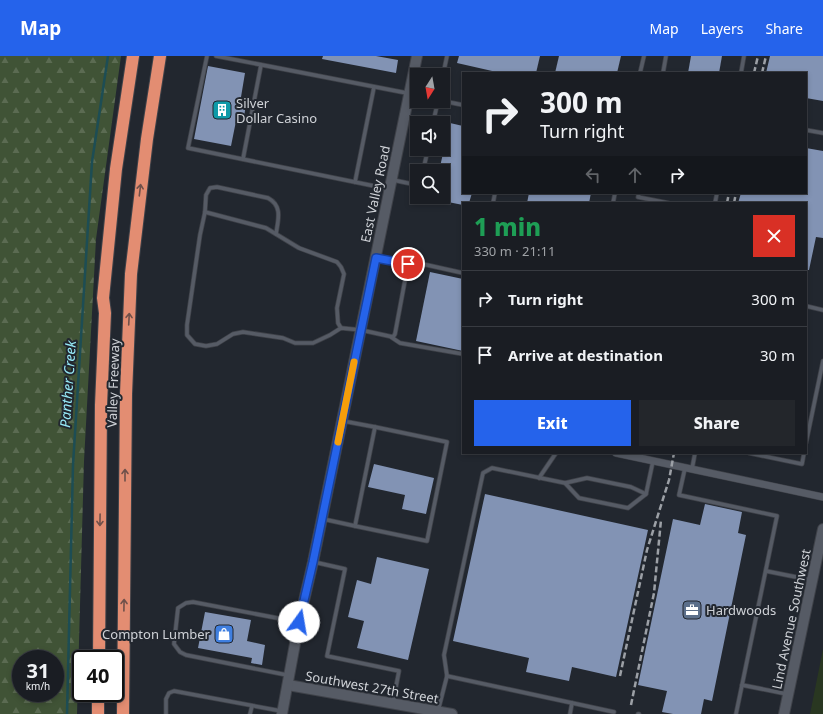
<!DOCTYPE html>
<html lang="en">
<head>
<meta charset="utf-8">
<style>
  :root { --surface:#1a1d23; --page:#23262b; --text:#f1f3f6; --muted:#9fa2a6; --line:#383b41; --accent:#2563eb }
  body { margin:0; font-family:"Noto Sans",sans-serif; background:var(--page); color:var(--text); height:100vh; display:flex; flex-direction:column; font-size:15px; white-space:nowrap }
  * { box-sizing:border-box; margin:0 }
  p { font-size:13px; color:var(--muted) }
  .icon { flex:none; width:22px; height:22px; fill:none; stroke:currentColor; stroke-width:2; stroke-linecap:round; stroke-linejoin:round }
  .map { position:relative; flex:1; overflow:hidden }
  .sheet { position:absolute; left:462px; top:146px; width:345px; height:252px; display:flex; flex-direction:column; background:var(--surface); border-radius:0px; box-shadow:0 2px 6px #0003,0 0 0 1px var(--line) }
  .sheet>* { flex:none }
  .banner { position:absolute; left:462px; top:16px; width:345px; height:122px; border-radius:0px; box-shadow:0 2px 6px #0003,0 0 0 1px var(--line); background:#1a1d23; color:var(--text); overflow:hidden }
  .needle { width:26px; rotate:191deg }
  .controls { position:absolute; left:410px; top:12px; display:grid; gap:8px }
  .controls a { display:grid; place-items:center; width:40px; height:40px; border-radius:0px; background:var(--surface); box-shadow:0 2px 6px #0003,0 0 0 1px var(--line); font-size:20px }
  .speed { position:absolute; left:12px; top:594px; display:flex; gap:8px; font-size:20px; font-weight:700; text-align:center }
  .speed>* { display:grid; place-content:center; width:52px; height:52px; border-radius:50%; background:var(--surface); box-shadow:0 2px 6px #0003,0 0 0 1px var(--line); line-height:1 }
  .speed small { font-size:10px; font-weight:400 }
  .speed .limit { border:2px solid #111; border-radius:6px; background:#fff; color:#111 }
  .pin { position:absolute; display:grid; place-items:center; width:34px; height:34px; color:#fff; margin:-17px; border:2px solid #fff; border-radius:50%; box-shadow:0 1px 4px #0007 }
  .me { position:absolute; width:44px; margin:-22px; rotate:13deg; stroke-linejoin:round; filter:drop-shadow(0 0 3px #0008) }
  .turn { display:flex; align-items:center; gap:14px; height:84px; padding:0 12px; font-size:18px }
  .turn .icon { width:52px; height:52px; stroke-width:2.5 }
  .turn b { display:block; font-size:28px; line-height:34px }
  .lanes { display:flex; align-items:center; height:38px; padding:0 12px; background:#0003; justify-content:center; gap:20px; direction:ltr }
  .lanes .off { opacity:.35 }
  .round { display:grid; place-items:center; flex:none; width:42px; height:42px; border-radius:0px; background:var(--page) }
  .overview { display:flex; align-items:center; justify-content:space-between; height:68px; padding:0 12px }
  h1 { font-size:24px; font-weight:800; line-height:30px; color:#1e9e55 }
  .action { display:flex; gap:8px; margin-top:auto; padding:8px 12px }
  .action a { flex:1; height:46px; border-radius:0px; background:var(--accent); color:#fff; font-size:16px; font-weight:800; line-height:46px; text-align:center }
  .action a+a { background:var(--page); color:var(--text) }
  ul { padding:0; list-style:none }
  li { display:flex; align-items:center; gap:12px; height:56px; padding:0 12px; border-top:1px solid var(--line) }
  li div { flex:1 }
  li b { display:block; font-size:15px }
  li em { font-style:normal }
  header { display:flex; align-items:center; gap:24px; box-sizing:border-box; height:56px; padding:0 20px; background:var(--accent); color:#fff }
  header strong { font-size:19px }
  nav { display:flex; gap:22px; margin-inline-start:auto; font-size:14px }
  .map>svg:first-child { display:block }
  .green { fill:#293721 }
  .forest { fill:url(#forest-firs); fill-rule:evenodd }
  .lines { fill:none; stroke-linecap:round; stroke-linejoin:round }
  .stream { stroke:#1d4d54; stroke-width:2.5 }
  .building { fill:#8293b4 }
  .lane-casing { stroke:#3f4249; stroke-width:5 }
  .street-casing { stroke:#3f4249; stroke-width:8 }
  .secondary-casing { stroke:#3f4249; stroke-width:12 }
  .highway-casing { stroke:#3f4249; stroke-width:14 }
  .lane { stroke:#565b65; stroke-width:3.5 }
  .street { stroke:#565b65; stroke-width:7 }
  .secondary { stroke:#565b65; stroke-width:10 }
  .highway { stroke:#e38d72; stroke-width:12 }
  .rail { stroke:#9ca0a6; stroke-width:2.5; stroke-dasharray:6 3; stroke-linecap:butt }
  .oneway { stroke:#6f504a }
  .route-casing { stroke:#184099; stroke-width:10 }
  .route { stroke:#2563eb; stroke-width:7 }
  .slow { stroke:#f59e0b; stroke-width:7 }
  .labels { text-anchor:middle; stroke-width:4; stroke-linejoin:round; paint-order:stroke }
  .poi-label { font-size:13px; fill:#cfd2d7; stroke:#22272f; text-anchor:start }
  .street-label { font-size:13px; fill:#cfd2d7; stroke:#22272f }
  .water-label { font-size:14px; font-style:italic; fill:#96e9f7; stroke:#22272f }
</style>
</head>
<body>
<header>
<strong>Map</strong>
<nav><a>Map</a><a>Layers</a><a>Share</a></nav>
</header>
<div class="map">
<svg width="823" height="658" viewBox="0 0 823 658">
  <defs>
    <pattern id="forest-firs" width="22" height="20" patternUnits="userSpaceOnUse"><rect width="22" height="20" fill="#405336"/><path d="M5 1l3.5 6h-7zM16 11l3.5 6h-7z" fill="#5b6b52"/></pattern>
  </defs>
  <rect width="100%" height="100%" fill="#22272f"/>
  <path class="green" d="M823,593V658H810Z"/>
  <path class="forest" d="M0,0H121L96,183L84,405L77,658H0ZM21,603H55V637H21Z"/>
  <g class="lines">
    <path class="stream" d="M67,658L73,409L92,106L108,0"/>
  </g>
  <g class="building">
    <path d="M323,0H376L398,4L396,17L322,3Z"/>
    <path d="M459,0H540L536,17H501L457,7Z"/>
    <path d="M559,0H621L617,17H555Z"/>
    <path d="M691,0H722L719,17H688Z"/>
    <path d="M770,0H823V45L806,42V17H766Z"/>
    <path d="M208,10L245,17L240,47L246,48L244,61L237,60L231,90L194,83Z"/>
    <path d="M450,67L463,70V137H472L469,147H463V149L443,145V115H439Z"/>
    <path d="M806,92L823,95V182L816,181L809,214H806V147H738L741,137H806Z"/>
    <path d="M529,137H591L589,147H527Z"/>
    <path d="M430,216L463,223V295L416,285Z"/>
    <path d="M374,408L434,422L426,458L402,453L405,439L368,431Z"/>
    <path d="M485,438L648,474L616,621L572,611L569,625L526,616L529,602L453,585Z"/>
    <path d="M705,448L742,456L738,477L746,479L712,645L704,643L701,658H673L662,656L667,635L638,629L673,463L700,469Z"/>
    <path d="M377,501L429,513L408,604L357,592L364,565L348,561L357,524L371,528Z"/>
    <path d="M205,556L251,564L247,585L265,589L262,609L251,607L252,602L198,592Z"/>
  </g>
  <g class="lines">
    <g class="lane-casing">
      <g id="lane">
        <path d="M207,0L188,92L389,133"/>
        <path d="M216,0L417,39"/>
        <path d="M640,17L644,0"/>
        <path d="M663,17L666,0"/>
        <path d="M741,17L744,0"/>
        <path d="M443,19L447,0"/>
        <path d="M443,45L463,49"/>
        <path d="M433,67L438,45"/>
        <path d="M806,74L823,77"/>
        <path d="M243,103L261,9"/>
        <path d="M423,115L428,93"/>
        <path d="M393,124L417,129"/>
        <path d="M355,126L374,31"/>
        <path d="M639,137L638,141L668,147"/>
        <path d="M493,147L495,137"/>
        <path d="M613,147L615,137"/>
        <path d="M715,147L717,137"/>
        <path d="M205,156L266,172L299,192L337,206L341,211L344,218L337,252L338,267L341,272"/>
        <path d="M276,178C278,164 283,150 268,142L217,131L210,132L206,139L205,156L200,179L187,269V279L195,288L206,290L217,288L233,278L243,276L283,282L295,287H313L330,279L341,272L361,274L393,281L395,278L408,208"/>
        <path d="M377,202L408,208L418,207L463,217"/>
        <path d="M806,250L823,254"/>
        <path d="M391,281L400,287L463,298"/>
        <path d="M806,387L823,305"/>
        <path d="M749,397L802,408L804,397"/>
        <path d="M685,412L679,439L777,460L736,658"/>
        <path d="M692,413L695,397"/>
        <path d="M539,422L556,397"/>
        <path d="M565,427L587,422L631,431L646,438"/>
        <path d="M323,463L355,470L375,371L343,365"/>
        <path d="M355,470L427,485L447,386L375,371"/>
        <path d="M314,506L345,513L327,600L399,615L393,646"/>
        <path d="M766,515L811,524"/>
        <path d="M287,619L186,599L180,596L174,588L178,552L186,547L193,546L298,566"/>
        <path d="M447,620L614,656"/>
        <path d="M742,629L787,638"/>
        <path d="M438,655L447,620L444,599L483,417L492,412L565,427L579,442L628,452L646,438L653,405"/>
        <path d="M166,658V643L169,637L174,635L281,655"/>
        <path d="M250,658L252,650"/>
        <path d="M570,658L572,647"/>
        <path d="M638,658H639"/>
      </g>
    </g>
    <g class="street-casing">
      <path id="street" d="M616,397L823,441"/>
    </g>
    <g class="secondary-casing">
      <g id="secondary">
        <path d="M288,629L452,658"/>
        <path d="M282,658L299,566L313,506L417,0"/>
        <path d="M784,658L823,473"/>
      </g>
    </g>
    <g class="highway-casing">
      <g id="highway">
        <path d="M99,603L101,349L105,257L103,242L116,113L133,0"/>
        <path d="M98,658V637"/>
        <path d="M123,658L126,338L131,218L147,83L160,0"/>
      </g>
    </g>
    <use href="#lane" class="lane"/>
    <use href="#street" class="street"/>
    <use href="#secondary" class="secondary"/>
    <use href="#highway" class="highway"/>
    <g class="rail">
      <path d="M754,17L758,0"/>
      <path d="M762,17L766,0"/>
      <path d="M727,147L729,137"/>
      <path d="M734,147L736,137"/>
      <path d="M620,620L647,494L669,424L674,397"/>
      <path d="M631,649L654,537L661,464"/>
    </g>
  </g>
  <defs><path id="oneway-shaft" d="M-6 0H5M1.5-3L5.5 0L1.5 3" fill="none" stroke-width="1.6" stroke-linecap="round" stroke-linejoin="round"/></defs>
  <g class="oneway">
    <use href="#oneway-shaft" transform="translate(140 134) rotate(-83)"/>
    <use href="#oneway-shaft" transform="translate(129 263) rotate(-87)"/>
    <use href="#oneway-shaft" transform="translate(125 419) rotate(-90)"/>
    <use href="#oneway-shaft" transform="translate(100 464) rotate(91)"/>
    <use href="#oneway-shaft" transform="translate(124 549) rotate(-89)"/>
  </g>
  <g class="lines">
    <g class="route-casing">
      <path id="route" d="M299,566L313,506L376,202L408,208"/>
    </g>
    <use href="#route" class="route"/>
    <path class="slow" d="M338,386L354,306"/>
  </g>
  <defs>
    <g id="building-square" transform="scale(1)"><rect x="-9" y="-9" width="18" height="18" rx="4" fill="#0f9aa8" stroke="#22272f"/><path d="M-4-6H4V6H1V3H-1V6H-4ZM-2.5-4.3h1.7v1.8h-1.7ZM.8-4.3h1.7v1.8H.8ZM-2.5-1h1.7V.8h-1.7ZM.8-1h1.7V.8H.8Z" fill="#fff"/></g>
    <g id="office-square" transform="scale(1)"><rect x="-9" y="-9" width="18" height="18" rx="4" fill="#5c6f8a" stroke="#22272f"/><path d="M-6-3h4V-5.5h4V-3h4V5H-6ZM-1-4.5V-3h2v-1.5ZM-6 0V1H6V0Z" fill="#fff"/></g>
    <g id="shop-square" transform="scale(1)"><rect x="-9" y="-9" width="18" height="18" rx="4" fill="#3f7fe0" stroke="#22272f"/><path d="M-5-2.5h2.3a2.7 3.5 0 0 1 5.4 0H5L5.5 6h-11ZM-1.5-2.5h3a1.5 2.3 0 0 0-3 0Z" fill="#fff"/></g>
  </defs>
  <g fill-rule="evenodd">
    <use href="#building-square" x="222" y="54"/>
    <use href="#office-square" x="692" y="554"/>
    <use href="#shop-square" x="224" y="578"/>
  </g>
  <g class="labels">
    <g class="poi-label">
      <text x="236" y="52">Silver<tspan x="236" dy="15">Dollar Casino</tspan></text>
      <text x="706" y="559">Hardwoods</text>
      <text x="210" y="583" text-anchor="end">Compton Lumber</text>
    </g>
    <g class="street-label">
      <text transform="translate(375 138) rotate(-78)" y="5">East Valley Road</text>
      <text transform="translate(113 327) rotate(-88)" y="5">Valley Freeway</text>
      <text transform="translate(791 563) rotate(-78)" y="5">Lind Avenue Southwest</text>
      <text transform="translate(372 631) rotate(10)" y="5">Southwest 27th Street</text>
    </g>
    <g class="water-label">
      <text transform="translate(68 328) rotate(-86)" y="5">Panther Creek</text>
    </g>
  </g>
</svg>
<div class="controls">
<a><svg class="needle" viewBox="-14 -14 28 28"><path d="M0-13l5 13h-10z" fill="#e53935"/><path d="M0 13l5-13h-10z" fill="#9fa2a6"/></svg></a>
<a><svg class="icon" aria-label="sound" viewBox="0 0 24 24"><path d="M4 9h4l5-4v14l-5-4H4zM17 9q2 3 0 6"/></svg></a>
<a><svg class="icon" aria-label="search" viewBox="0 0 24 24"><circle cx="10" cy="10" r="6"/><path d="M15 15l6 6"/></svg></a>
</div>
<div class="speed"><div>31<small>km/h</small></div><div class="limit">40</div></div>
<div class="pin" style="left:408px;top:208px;background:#d93025"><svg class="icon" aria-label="arrive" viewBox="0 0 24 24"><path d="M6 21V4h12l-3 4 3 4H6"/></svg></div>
<svg class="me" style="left:299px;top:566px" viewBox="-20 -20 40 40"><circle r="19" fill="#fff"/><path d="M0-13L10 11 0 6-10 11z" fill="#2563eb"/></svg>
<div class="banner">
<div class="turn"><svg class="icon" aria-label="right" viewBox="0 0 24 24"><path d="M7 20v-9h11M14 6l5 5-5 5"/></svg><div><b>300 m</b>Turn right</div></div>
<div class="lanes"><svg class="icon off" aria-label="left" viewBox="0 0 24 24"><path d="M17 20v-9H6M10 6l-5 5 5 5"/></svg><svg class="icon off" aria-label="ahead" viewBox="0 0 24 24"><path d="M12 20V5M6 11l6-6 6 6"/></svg><svg class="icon" aria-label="right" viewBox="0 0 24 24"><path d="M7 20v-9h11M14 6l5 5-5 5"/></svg></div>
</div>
<section class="sheet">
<div class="overview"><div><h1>1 min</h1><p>330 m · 21:11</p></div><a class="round" style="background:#d93025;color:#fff"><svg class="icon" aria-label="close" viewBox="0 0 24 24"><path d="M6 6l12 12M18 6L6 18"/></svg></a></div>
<ul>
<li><svg class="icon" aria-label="right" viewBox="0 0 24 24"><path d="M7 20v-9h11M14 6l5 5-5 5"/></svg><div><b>Turn right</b></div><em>300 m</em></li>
<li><svg class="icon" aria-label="arrive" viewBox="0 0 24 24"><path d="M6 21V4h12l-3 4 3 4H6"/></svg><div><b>Arrive at destination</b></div><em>30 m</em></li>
</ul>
<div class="action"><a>Exit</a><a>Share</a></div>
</section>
</div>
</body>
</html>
